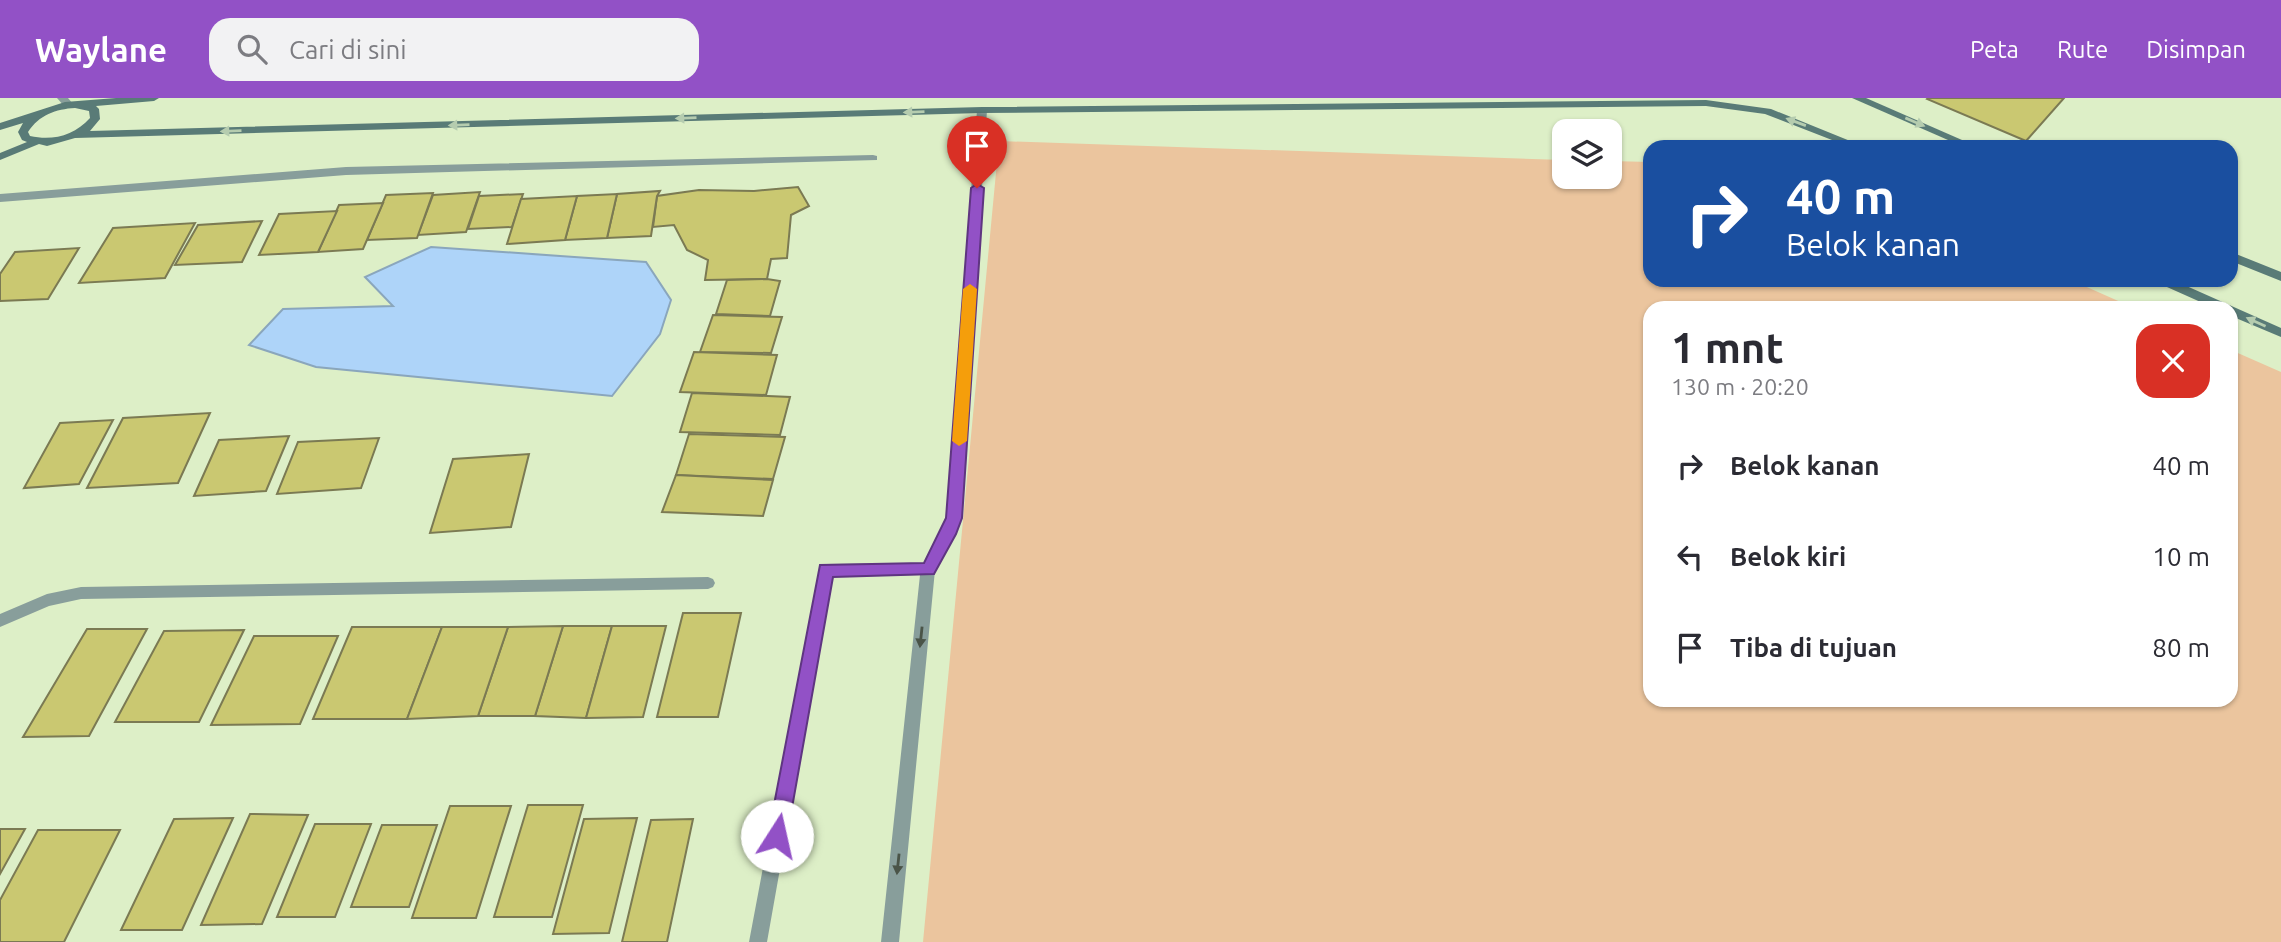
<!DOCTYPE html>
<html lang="id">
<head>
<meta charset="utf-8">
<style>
  :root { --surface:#fff; --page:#f2f2f3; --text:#2b2b33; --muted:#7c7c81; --accent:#9251c6 }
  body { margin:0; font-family:Ubuntu,sans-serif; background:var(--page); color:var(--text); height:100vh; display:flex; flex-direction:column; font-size:26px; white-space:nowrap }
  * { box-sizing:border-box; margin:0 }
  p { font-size:23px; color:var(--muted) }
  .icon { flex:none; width:38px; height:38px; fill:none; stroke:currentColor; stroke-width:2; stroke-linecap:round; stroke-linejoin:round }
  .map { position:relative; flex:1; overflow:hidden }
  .panel { position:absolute; left:1643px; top:203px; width:595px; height:406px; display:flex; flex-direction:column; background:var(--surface); border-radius:21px; box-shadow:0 2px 5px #0004 }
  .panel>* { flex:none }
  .banner { position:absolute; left:1643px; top:42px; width:595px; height:147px; border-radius:21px; box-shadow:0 2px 5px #0004; background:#1a4fa0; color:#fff; overflow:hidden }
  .controls { position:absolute; left:1552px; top:21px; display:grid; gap:14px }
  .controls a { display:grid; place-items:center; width:70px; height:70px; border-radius:14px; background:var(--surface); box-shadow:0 2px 5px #0004; font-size:35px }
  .pin { position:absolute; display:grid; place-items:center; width:60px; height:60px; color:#fff; margin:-72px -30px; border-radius:50% 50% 50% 0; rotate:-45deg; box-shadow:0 0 7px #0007 }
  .pin .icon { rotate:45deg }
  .me { position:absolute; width:77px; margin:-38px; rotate:10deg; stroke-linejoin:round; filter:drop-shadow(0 0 5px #0008) }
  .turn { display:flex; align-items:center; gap:24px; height:147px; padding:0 28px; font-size:32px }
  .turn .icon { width:91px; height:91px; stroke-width:2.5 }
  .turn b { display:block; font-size:49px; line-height:60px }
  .round { display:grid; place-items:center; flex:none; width:74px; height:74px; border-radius:21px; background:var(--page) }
  .head { display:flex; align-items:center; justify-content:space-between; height:119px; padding:0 28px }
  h1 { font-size:42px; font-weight:600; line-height:52px }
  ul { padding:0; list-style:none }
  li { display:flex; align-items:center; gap:21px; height:91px; padding:0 28px }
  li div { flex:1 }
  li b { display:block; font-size:26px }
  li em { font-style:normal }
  header { display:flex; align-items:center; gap:42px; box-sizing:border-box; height:98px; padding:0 35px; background:var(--accent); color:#fff }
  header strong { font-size:33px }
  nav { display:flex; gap:38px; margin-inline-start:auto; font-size:24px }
  .search { width:490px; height:63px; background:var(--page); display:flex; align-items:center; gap:18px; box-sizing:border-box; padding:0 24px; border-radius:21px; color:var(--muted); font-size:26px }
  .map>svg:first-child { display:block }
  .green { fill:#ebc59e }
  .water { fill:#aed4f9; stroke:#8aa6bc; stroke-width:2 }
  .building { fill:#cac871; stroke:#7b7a53; stroke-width:2 }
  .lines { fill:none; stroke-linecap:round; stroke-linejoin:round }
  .minor { fill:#889e9b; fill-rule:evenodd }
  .secondary { fill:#597b77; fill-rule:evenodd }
  .oneway { fill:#b5ccaf }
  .oneway2 { fill:#4a5448 }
  .route { fill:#9251c6; stroke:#5f3581; stroke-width:2 }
  .slow { fill:#f59e0b }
</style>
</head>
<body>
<header>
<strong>Waylane</strong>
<div class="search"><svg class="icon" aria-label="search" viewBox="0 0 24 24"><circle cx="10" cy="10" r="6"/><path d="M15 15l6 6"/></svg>Cari di sini</div>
<nav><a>Peta</a><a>Rute</a><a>Disimpan</a></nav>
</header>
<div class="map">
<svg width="2281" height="844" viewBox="0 0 2281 844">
  <rect width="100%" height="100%" fill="#ddefc7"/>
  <path class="green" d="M999,43L1564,62V79H1610V63L1650,64V182H2071L2134,210H1650V602H2231V252L2281,274V844H923Z"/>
  <path class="water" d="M431,149L646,164L671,202L660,236L612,298L316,269L249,247L283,211L393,208L365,179Z"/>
  <g class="building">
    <path d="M2064,0L2026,43L1927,1L1928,0Z"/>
    <path d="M798,89L809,108L791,117L787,160L771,161L767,181L705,182L708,162L687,152L674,127L653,129L657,98L699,92L754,93Z"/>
    <path d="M660,93L657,98L651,138L607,140L617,96Z"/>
    <path d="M480,94L466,134L418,137L433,97Z"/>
    <path d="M433,95L417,140L367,142L386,97Z"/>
    <path d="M523,96L512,129L468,131L479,98Z"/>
    <path d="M617,96L607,140L565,142L577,98Z"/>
    <path d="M577,98L565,142L507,146L521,101Z"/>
    <path d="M383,105L363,151L318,154L339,107Z"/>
    <path d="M337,113L318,154L259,157L279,116Z"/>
    <path d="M262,123L242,164L175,167L198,127Z"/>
    <path d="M195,125L165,180L79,185L113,130Z"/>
    <path d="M79,150L48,201L0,203V176L15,154Z"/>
    <path d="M767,181L780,183L770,218L716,216L727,182Z"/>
    <path d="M713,217L782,219L771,255L700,254Z"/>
    <path d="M694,254L777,257L766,297L680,294Z"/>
    <path d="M692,295L790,299L780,337L680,334Z"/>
    <path d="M210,315L178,385L87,390L123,320Z"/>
    <path d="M113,322L79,386L24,390L60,325Z"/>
    <path d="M689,336L785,339L773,381L676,377Z"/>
    <path d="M289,338L266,393L194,398L219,342Z"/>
    <path d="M379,340L361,390L277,396L298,344Z"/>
    <path d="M529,356L511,429L430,435L453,361Z"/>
    <path d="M676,377L773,382L763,418L662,414Z"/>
    <path d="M683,515H741L718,619H657Z"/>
    <path d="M563,528H612L586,620L535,618Z"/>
    <path d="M563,528L535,618H478L508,529Z"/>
    <path d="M612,528H666L643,619L586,620Z"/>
    <path d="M352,529H442L407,621H313Z"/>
    <path d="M442,529H508L478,618L407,621Z"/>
    <path d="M87,531H147L89,638L23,639Z"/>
    <path d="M244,532L199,624H115L164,533Z"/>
    <path d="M254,538H338L300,626L211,627Z"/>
    <path d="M528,707H583L552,819H494Z"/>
    <path d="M450,708H511L476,820H412Z"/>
    <path d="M250,716L308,717L262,826L201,827Z"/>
    <path d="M233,720L182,832H121L174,721Z"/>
    <path d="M637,720L609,835L553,836L584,721Z"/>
    <path d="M693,721L667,844H622L651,722Z"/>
    <path d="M315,726H371L335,819H277Z"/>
    <path d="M382,727H437L409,809H351Z"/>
    <path d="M0,731H25L0,776Z"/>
    <path d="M38,732H120L64,844H0V802Z"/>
  </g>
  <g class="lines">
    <g class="minor">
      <path d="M57,0H68L73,6L72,8H64Z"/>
      <path d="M982,9L987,12L961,420L955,436L935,472L899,844H881L920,477L832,478L767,844H749L819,472L821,468L826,466L924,465L947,420L977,12Z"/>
      <path d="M873,57L877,58V62L346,77L0,104V96L346,69Z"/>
      <path d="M708,479L713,481L715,485L713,489L708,491L81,501L49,508L0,529V516L47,496L81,489Z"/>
    </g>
    <g class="secondary">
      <path d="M116,0H159L154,3L96,8L99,11L100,21L90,33L982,9L1706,2L1771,11L1865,49H1850L1765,16L1706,8L982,15L75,40L47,48L39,46L0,62V55L27,44L22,42L18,34L23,25L0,32V25L65,4ZM75,10L89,13L90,20C74,38 52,43 30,38L28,34C39,17 56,11 75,10Z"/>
      <path d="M1852,0H1866L1978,49H1964Z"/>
      <path d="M2231,154L2281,174V183L2231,163Z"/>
      <path d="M2156,182H2173L2281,230V239L2231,218V210H2214L2158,185Z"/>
    </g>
  </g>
  <defs><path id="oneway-solid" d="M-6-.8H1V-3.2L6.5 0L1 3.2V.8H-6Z" transform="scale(1.75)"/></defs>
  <g class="oneway">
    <use href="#oneway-solid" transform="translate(914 14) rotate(178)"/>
    <use href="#oneway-solid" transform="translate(686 20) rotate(178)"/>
    <use href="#oneway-solid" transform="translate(1796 24) rotate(-160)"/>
    <use href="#oneway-solid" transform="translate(1915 24) rotate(23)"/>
    <use href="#oneway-solid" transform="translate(459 27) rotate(178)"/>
    <use href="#oneway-solid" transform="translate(231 33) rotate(178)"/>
    <use href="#oneway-solid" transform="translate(2256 224) rotate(-156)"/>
  </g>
  <g class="oneway2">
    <use href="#oneway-solid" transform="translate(921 539) rotate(96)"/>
    <use href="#oneway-solid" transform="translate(898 766) rotate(96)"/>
  </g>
  <path class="route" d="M977,86L984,90L962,420L956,436L934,476L833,479L787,738L784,744L777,747L770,744L768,738L820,467L924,465L946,420L971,90Z"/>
  <path class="slow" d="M970,186L977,191L967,343L959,348L952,343L963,191Z"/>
</svg>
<div class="controls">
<a><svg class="icon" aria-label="layers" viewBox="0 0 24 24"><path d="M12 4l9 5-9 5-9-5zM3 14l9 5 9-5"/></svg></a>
</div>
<div class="pin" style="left:977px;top:90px;background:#d93025"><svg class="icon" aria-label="arrive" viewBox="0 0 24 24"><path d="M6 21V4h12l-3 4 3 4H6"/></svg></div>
<svg class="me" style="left:777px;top:738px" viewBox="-20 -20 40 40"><circle r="19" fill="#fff"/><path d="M0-13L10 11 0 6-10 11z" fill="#9251c6"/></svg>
<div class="banner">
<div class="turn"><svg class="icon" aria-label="right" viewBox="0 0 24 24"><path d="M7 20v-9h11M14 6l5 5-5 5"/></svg><div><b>40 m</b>Belok kanan</div></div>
</div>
<section class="panel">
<div class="head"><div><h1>1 mnt</h1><p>130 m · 20:20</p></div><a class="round" style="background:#d93025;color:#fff"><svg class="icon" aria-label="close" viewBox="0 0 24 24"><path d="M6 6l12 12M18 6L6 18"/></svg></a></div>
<ul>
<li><svg class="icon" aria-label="right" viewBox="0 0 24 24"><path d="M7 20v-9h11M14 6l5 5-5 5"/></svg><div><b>Belok kanan</b></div><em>40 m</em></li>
<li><svg class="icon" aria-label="left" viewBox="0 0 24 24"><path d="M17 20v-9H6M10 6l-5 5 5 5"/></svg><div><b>Belok kiri</b></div><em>10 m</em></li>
<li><svg class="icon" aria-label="arrive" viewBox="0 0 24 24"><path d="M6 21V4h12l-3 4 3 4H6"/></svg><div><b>Tiba di tujuan</b></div><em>80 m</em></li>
</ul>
</section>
</div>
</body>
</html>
